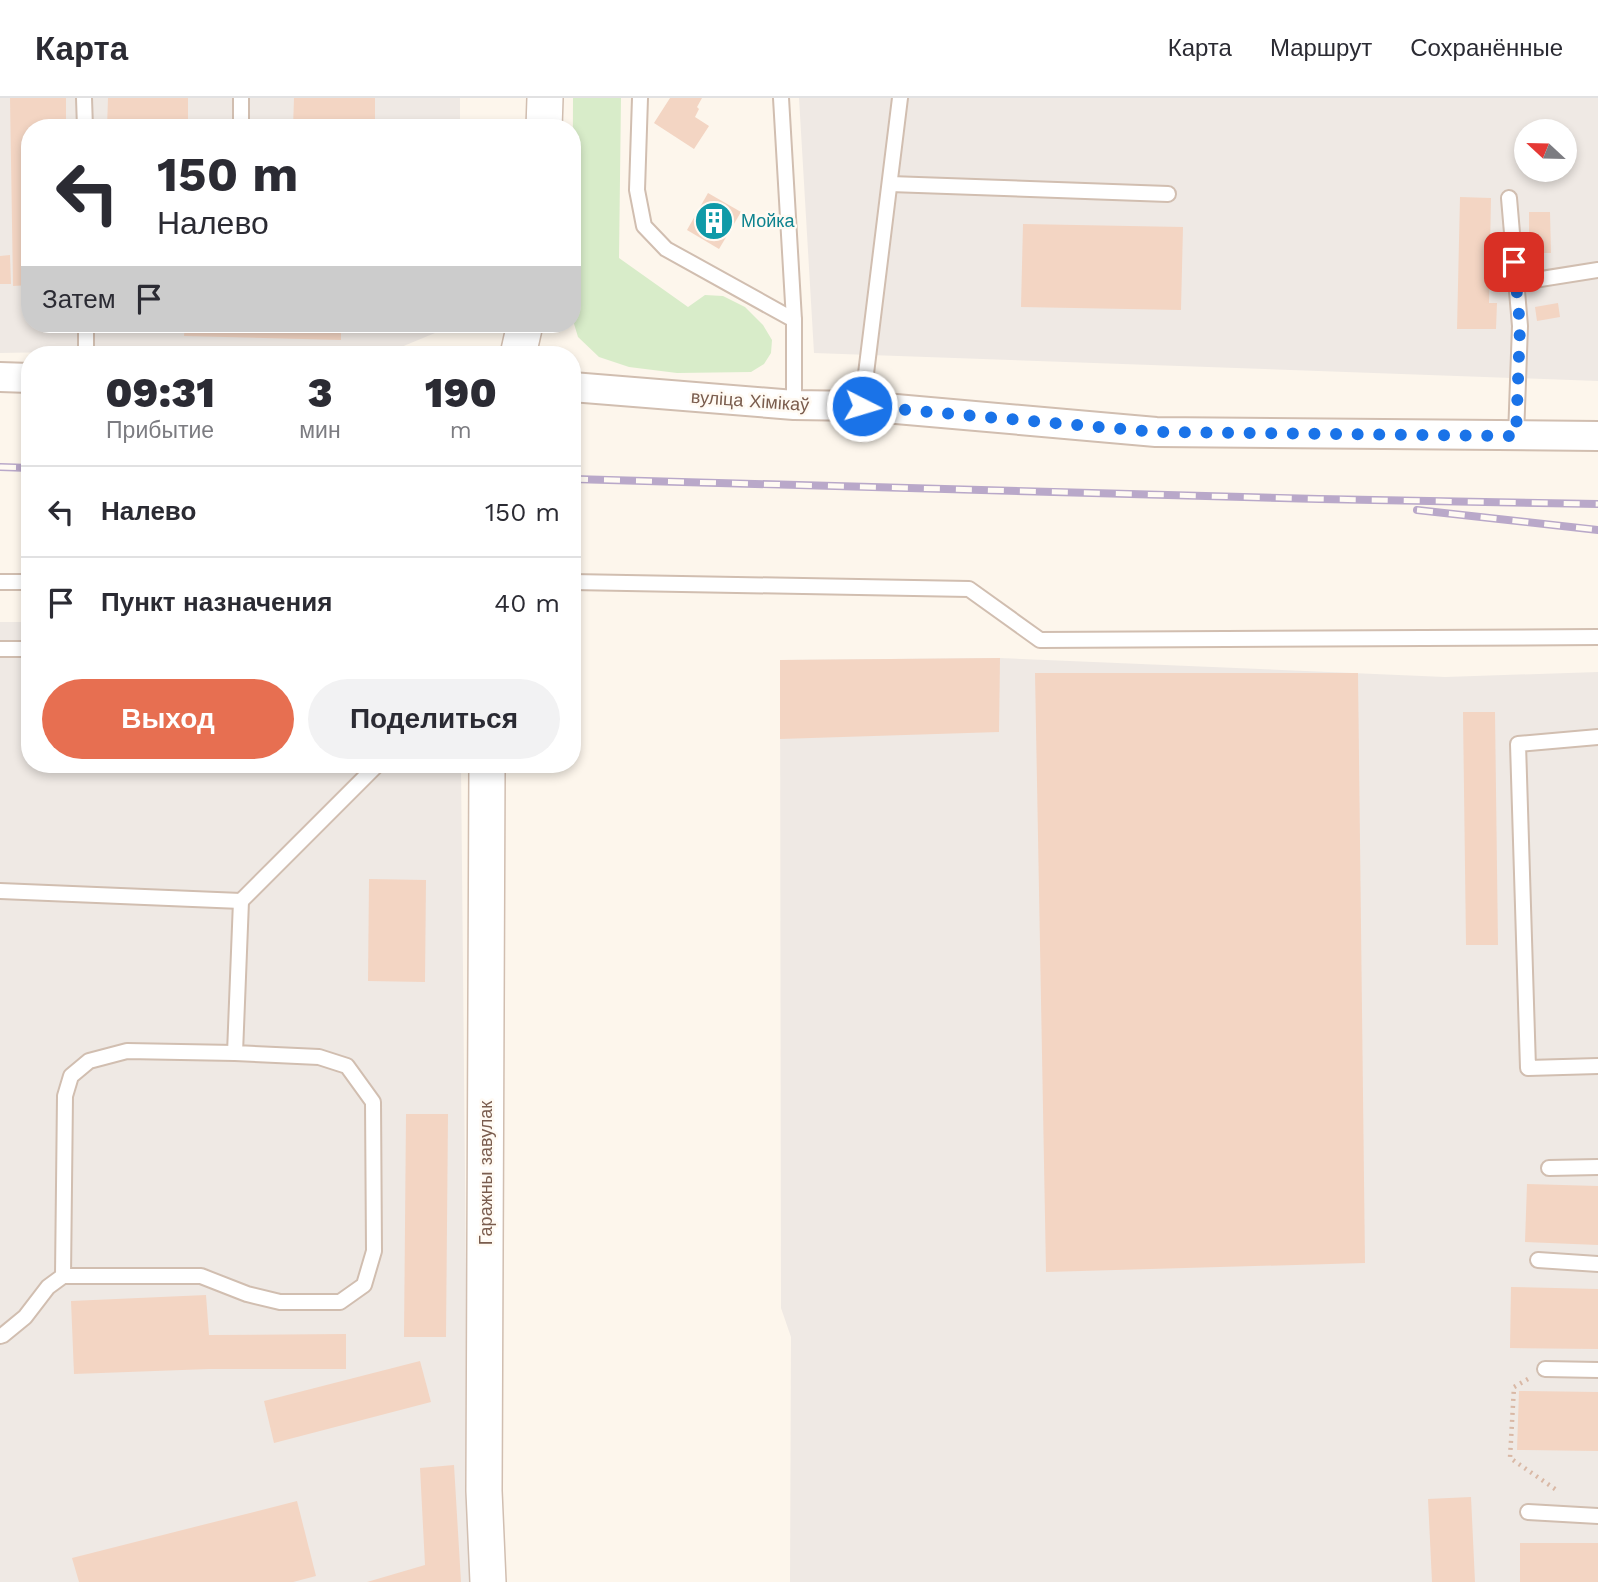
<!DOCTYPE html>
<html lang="ru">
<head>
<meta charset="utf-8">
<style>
  :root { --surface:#fff; --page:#f2f2f3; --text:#2b2b33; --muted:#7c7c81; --line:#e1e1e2; --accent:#e76f51 }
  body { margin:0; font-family:"Work Sans",sans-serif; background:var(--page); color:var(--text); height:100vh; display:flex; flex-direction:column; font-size:26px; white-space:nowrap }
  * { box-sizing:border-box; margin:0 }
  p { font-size:23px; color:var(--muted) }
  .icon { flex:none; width:38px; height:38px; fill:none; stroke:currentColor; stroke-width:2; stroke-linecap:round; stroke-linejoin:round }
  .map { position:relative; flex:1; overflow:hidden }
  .side { position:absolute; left:21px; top:248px; width:560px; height:427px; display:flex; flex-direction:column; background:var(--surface); border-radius:28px; box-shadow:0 4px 10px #0003 }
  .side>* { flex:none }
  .hud { position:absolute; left:21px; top:21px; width:560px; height:214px; border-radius:28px; box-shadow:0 4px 10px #0003; background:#fff; color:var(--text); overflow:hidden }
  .needle { width:46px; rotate:292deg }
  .fabs { position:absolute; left:1514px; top:21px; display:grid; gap:14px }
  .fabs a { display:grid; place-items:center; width:63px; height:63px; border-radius:50%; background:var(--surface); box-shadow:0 4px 10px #0003; font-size:35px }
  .pin { position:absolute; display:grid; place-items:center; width:60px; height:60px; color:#fff; margin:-30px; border-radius:14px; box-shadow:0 4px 10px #0006 }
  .me { position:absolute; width:77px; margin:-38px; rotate:95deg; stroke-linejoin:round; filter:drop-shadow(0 0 5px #0008) }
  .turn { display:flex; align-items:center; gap:24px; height:147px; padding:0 21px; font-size:32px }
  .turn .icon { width:91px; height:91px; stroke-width:2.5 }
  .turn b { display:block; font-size:49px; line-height:60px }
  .then { display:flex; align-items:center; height:66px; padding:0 21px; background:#0003; gap:14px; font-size:26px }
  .eta { display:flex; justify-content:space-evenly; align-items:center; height:119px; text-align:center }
  .eta b { font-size:42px; font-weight:800; line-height:49px }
  .action { display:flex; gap:14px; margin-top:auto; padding:14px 21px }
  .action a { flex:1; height:80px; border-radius:42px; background:var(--accent); color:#fff; font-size:28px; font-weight:800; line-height:80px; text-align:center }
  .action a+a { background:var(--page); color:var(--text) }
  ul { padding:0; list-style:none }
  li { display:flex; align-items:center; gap:21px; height:91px; padding:0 21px; border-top:2px solid var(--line) }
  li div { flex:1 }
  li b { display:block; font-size:26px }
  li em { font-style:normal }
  header { display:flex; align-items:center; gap:42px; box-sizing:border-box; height:98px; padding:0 35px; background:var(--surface); border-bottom:2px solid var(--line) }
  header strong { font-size:33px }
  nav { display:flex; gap:38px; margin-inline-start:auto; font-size:24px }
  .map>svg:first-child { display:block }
  .industrial { fill:#efe9e4; fill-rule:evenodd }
  .green { fill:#d8ecc9 }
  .building { fill:#f3d5c3 }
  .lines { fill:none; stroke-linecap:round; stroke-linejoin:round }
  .service-casing { stroke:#d1beb0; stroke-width:18 }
  .minor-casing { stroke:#d1beb0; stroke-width:32 }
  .tertiary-casing { stroke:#d1beb0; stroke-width:38 }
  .path { stroke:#d9b8a5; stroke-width:4.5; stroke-dasharray:2 5; stroke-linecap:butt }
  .service { stroke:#fff; stroke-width:14 }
  .minor { stroke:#fff; stroke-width:28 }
  .tertiary { stroke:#fff; stroke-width:35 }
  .rail-casing { stroke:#b9a8c9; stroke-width:8 }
  .rail { stroke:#fffaf3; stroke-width:5; stroke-dasharray:16; stroke-linecap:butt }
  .route { stroke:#1a73e8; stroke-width:12; stroke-dasharray:0 21.6 }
  .labels { text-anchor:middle; stroke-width:5; stroke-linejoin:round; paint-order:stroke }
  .culture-label { font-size:18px; fill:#0d838f; stroke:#fffaf3; text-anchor:start }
  .street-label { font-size:18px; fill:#7a5c4d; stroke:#fffaf3 }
</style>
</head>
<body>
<header>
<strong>Карта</strong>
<nav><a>Карта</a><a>Маршрут</a><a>Сохранённые</a></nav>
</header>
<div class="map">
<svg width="1598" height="1484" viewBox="0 0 1598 1484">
  <rect width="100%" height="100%" fill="#fdf6ec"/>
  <g class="industrial">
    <path d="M0,0H460V30H30V226H443L435,235L394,252L347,249L0,255Z"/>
    <path d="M799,0H1598V283L814,255ZM1526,33H1564V72H1526Z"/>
    <path d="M0,524H30V667H461L468,1382L473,1484H0Z"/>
    <path d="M1000,560L1445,579L1598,574V1484H790L791,1239L781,1210L780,562Z"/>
  </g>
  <path class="green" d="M573,0H621L619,160L688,209L705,197L723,198L745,209L763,227L772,242L771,255L764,266L751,274L677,275L629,269L599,259L578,239L572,219Z"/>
  <g class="building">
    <path d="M10,0H66V30H30V187L13,188Z"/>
    <path d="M108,0H188V30H107Z"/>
    <path d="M294,0H375V30H293Z"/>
    <path d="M670,0H702L697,9L699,11L695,19L709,28L694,51L654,25Z"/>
    <path d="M708,95L741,114L719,151L687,132Z"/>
    <path d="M1460,99L1491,100L1489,205H1497L1496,231H1457Z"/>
    <path d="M1529,114H1550L1551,155H1529Z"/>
    <path d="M1023,126L1183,129L1181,212L1021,209Z"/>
    <path d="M10,157L11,186H0V158Z"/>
    <path d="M1558,205L1560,219L1537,223L1535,209Z"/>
    <path d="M185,226H341V242L184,238Z"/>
    <path d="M1000,560L999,634L780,641V562Z"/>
    <path d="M1035,575H1358L1365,1165L1046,1174Z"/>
    <path d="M1463,614H1495L1498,847H1466Z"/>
    <path d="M369,781L426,782L425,884L368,883Z"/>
    <path d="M406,1016H448L446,1239H404Z"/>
    <path d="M1527,1086L1598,1088V1147L1525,1144Z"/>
    <path d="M1511,1189L1598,1191V1251L1510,1250Z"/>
    <path d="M206,1197L209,1237L346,1236V1271H209L74,1276L71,1203Z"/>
    <path d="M420,1263L431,1304L274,1345L264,1303Z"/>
    <path d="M1519,1293L1598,1294V1353L1517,1352Z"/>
    <path d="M454,1367L461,1484H367L425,1467L420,1370Z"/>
    <path d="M1471,1399L1475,1484H1432L1428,1401Z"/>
    <path d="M297,1403L316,1478L293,1484H79L72,1460Z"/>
    <rect x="1520" y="1445" width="78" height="39"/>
  </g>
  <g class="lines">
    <g class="service-casing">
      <g id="service">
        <path d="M84,0L85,30"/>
        <path d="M640,0L637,92L644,128L666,151L794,222"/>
        <path d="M781,0L794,222V307"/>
        <path d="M241,30V0"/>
        <path d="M890,86L1168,96"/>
        <path d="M1509,100L1520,228L1516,338"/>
        <path d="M1516,185L1598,172"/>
        <path d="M86,257V226"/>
        <path d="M862,308L900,0"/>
        <path d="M0,484H30"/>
        <path d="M572,484L969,491L1040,542L1598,539"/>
        <path d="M0,551H30"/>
        <path d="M1598,639L1518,646L1528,970L1598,968"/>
        <path d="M0,793L241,803L377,667"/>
        <path d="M1549,1070L1598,1069"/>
        <path d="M1538,1162L1598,1166"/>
        <path d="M63,1178L65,998L71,978L89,963L127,953L235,955"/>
        <path d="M0,1238L3,1237L25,1219L48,1189L63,1178H201L247,1196L280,1204H340L364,1187L374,1153L373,1004L347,968L319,959L235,955L241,803"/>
        <path d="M1545,1271L1598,1272"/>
        <path d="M1528,1414L1598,1418"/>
      </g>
    </g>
    <g class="minor-casing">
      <g id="minor">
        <path d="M0,279L30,280"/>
        <path d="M572,289L794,307L862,308L1156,334L1598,338"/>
      </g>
    </g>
    <g class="tertiary-casing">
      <g id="tertiary">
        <path d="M544,30L545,0"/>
        <path d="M518,257L525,226"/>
        <path d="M487,667L484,1393L488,1484"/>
      </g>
    </g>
    <path class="path" d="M1528,1281L1514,1289L1510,1360L1558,1393"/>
    <use href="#service" class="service"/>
    <use href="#minor" class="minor"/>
    <use href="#tertiary" class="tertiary"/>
    <g class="rail-casing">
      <g id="rail">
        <path d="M0,369L30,370"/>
        <path d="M572,381L1319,401L1598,406"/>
        <path d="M1417,412L1598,432"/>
      </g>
    </g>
    <use href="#rail" class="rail"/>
  </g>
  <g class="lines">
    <path class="route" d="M862,308L1156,334L1516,338L1520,228L1514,164"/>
  </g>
  <defs>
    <g id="building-disc" transform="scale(2.0125)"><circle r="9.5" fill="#0f9aa8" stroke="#fffaf3"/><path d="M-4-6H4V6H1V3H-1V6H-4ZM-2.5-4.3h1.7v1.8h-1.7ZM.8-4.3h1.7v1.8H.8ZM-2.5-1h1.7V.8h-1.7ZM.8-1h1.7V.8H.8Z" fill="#fff"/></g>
  </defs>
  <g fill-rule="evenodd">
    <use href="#building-disc" x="714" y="123"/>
  </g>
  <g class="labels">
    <g class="culture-label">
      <text x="741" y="129">Мойка</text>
    </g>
    <g class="street-label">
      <text transform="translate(750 303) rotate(4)" y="6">вуліца Хімікаў</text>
      <text transform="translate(486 1075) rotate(-90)" y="6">Гаражны завулак</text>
    </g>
  </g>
</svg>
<div class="fabs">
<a><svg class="needle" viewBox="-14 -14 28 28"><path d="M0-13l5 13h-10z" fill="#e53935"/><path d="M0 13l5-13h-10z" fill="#7c7c81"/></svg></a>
</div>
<div class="pin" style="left:1514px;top:164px;background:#d93025"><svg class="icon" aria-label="arrive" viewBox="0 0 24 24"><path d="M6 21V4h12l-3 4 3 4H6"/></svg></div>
<svg class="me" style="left:862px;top:308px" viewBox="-20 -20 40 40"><circle r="17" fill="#1a73e8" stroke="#fff" stroke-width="3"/><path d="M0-11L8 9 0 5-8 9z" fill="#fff"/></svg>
<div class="hud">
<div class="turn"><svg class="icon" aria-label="left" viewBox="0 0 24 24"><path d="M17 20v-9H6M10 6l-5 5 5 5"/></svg><div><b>150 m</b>Налево</div></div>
<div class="then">Затем<svg class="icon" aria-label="arrive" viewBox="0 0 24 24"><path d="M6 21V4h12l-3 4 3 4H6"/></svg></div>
</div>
<section class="side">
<div class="eta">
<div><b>09:31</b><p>Прибытие</p></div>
<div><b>3</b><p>мин</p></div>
<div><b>190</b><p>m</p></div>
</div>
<ul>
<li><svg class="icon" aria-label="left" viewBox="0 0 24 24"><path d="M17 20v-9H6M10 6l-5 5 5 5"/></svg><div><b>Налево</b></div><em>150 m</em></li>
<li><svg class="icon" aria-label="arrive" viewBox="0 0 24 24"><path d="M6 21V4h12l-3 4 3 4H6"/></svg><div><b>Пункт назначения</b></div><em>40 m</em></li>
</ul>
<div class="action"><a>Выход</a><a>Поделиться</a></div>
</section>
</div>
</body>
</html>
